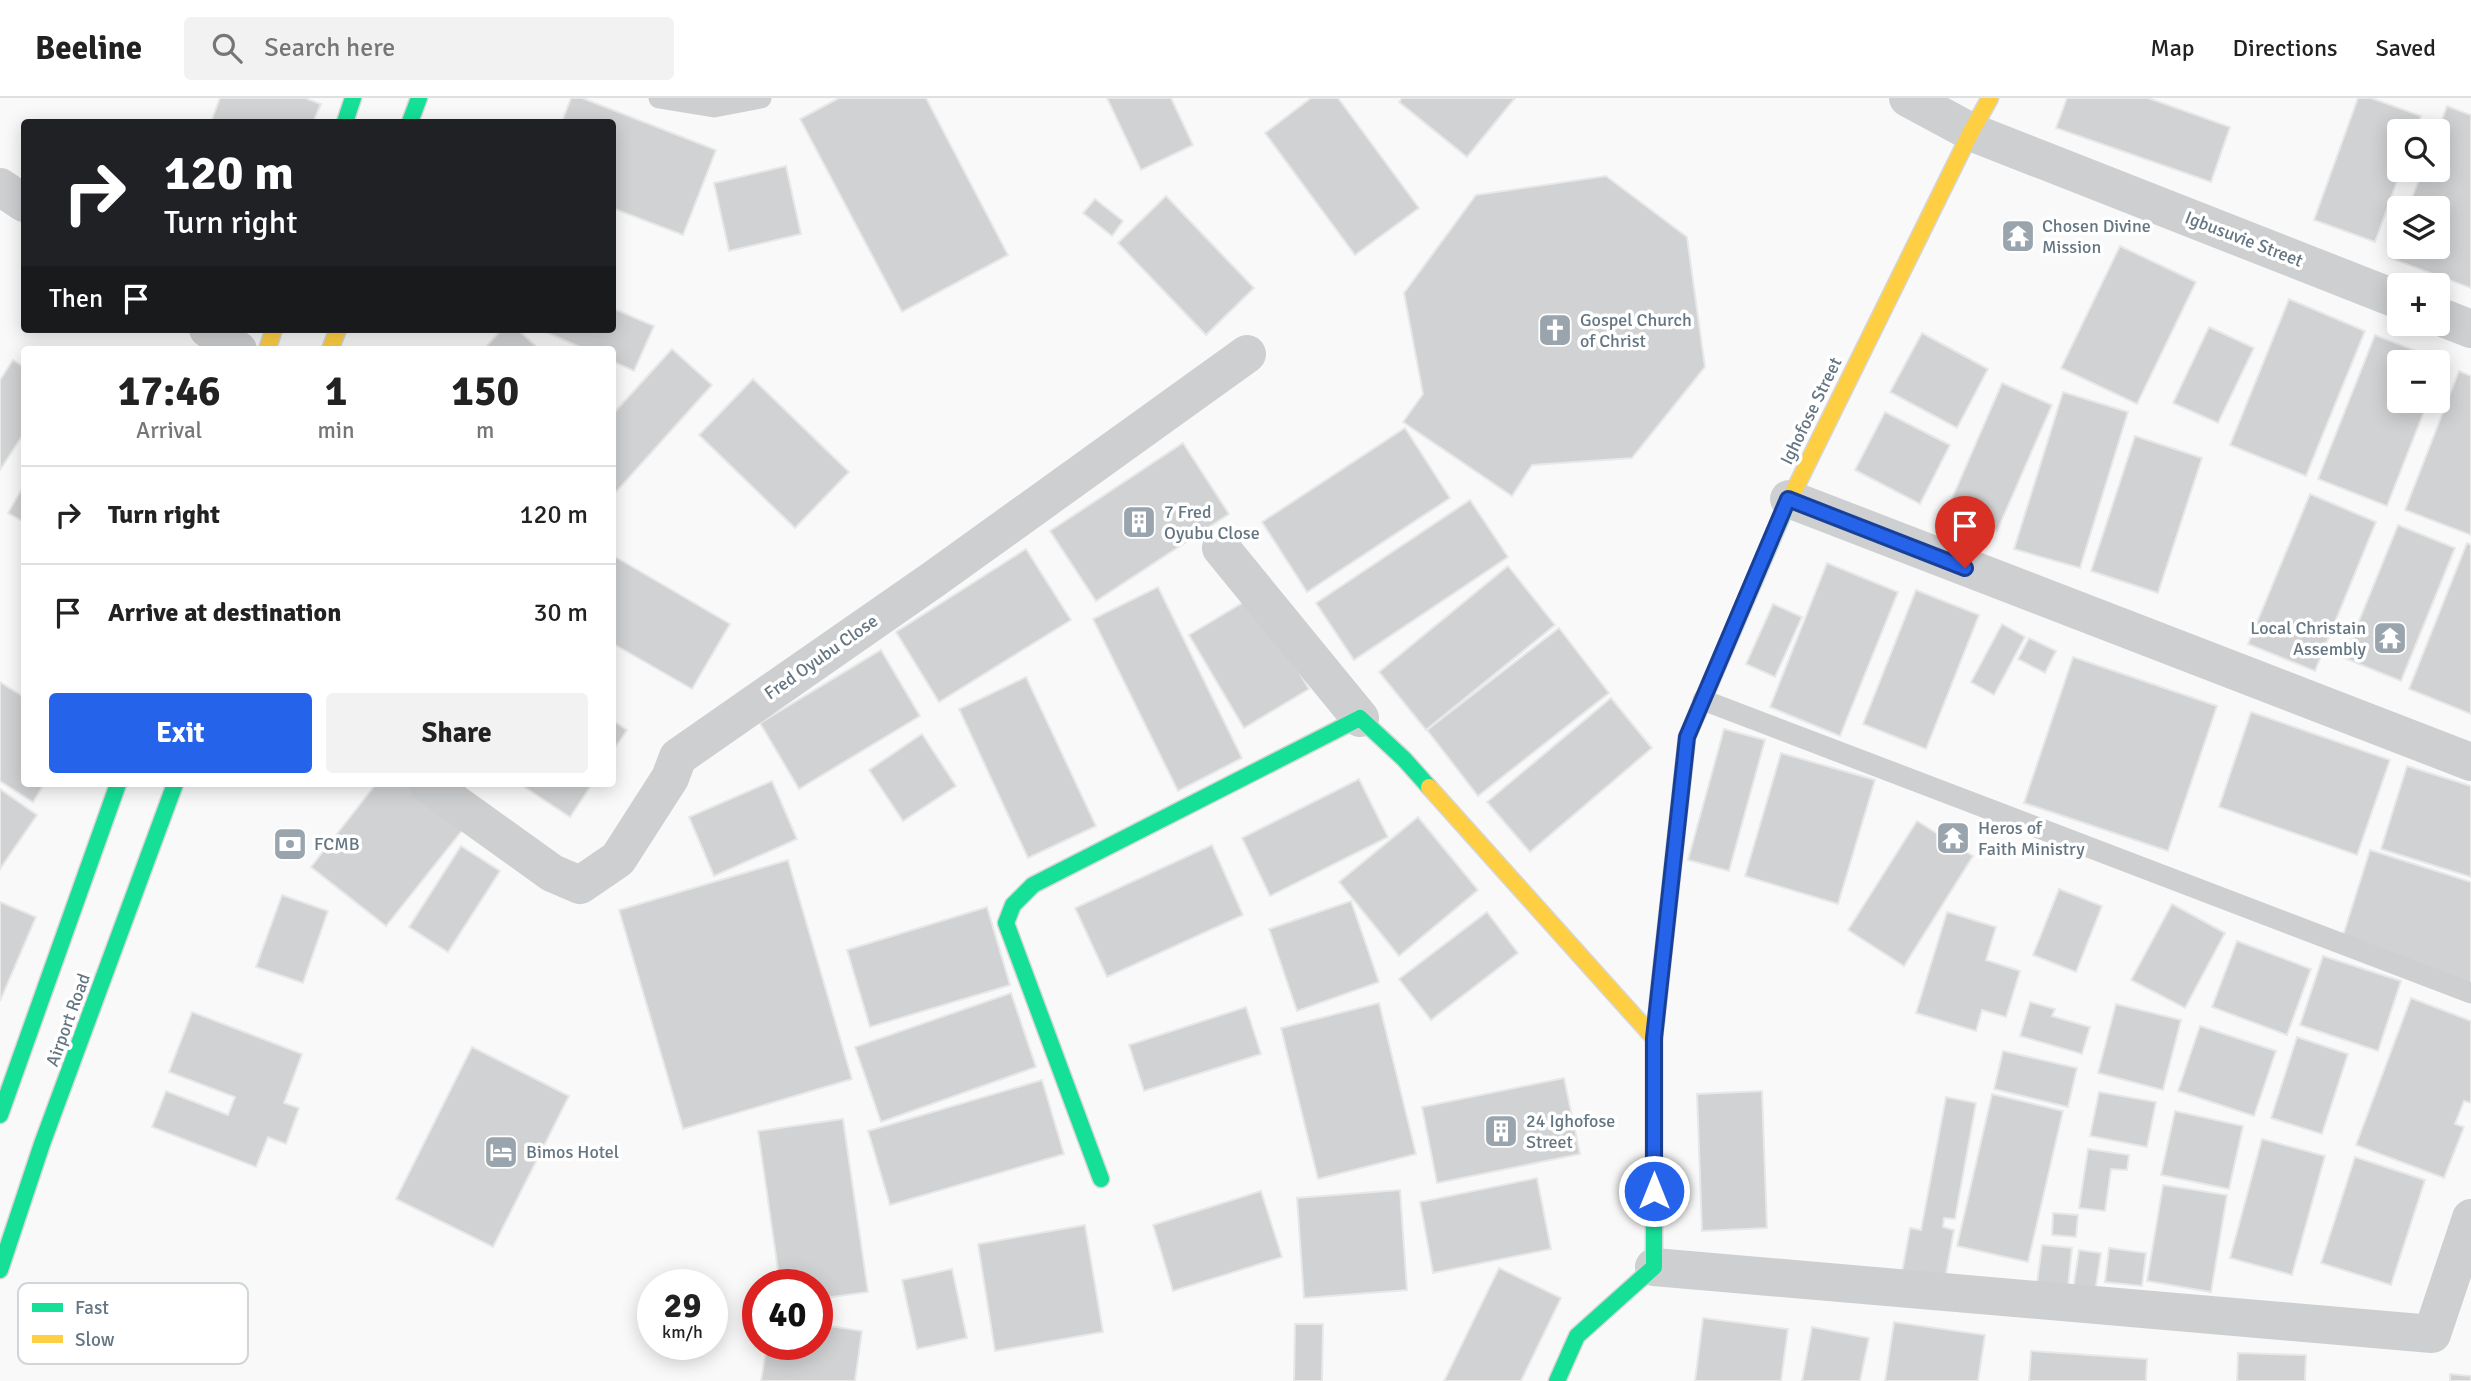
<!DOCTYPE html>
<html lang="en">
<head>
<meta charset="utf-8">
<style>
  :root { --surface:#fff; --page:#f2f2f2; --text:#222; --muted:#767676; --line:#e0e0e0; --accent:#2563eb }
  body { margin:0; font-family:Signika,sans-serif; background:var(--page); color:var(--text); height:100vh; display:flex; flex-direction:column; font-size:26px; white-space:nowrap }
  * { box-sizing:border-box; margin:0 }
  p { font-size:23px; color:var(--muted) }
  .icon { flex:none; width:38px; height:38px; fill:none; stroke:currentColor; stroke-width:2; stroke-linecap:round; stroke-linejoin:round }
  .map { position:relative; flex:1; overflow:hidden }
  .details { position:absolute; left:21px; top:248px; width:595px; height:441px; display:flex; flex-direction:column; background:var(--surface); border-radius:7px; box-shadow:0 4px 18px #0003 }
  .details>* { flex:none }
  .guide { position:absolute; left:21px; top:21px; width:595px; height:214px; border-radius:7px; box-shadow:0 4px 18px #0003; background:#202124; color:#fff; overflow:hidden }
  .buttons { position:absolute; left:2387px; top:21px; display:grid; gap:14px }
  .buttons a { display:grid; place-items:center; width:63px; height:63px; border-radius:7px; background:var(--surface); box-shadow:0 4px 18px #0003; font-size:35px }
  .speed { position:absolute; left:637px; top:1171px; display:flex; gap:14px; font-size:35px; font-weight:700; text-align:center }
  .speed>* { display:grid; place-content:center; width:91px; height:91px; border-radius:50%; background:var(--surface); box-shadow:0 4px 18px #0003; line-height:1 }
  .speed small { font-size:18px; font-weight:400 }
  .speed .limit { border:10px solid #d22; background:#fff; color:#111 }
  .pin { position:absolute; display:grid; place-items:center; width:60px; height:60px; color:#fff; margin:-72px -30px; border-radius:50% 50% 50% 0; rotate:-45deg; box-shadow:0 0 7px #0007 }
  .pin .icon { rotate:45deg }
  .me { position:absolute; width:77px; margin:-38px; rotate:0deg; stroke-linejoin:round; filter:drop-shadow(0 0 5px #0008) }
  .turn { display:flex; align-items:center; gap:24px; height:147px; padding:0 28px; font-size:32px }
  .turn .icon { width:91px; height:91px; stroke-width:2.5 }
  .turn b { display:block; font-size:49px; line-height:60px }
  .then { display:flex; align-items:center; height:66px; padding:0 28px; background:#0003; gap:14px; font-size:26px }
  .eta { display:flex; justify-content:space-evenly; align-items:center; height:119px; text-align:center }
  .eta b { font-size:42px; font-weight:700; line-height:49px }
  .action { display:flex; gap:14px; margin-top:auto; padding:14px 28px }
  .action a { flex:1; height:80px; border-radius:7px; background:var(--accent); color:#fff; font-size:28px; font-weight:700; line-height:80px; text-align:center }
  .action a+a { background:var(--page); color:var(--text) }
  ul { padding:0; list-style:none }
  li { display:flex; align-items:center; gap:21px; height:98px; padding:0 28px; border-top:2px solid var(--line) }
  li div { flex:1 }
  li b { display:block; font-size:26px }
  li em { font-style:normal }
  header { display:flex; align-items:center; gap:42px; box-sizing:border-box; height:98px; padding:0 35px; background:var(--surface); border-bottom:2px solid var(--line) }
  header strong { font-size:33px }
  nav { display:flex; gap:38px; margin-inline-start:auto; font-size:24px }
  .search { width:490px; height:63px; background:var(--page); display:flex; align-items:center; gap:18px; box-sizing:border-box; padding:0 24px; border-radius:7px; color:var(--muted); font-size:26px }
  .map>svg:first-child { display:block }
  .building { fill:#d0d2d3; stroke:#e8e8e8; stroke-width:2 }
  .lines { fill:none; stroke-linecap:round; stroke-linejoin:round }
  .fast-casing { stroke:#d5d6d7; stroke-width:19 }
  .slow-casing { stroke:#d5d6d7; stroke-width:19 }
  .lane { stroke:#cecfd0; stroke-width:21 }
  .street { stroke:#cecfd0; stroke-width:38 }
  .fast { stroke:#16e098; stroke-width:16 }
  .slow { stroke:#ffcf43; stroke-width:16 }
  .route-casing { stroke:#184099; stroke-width:18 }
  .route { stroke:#2563eb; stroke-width:12 }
  .labels { text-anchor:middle; stroke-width:7; stroke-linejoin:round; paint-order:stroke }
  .poi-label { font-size:18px; fill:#657683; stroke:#fff; text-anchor:start }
  .street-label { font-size:18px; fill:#657683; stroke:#fff }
  .key { fill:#fff; stroke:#d1d6da; stroke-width:2 }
  .key-label { font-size:19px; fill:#657683 }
</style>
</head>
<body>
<header>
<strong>Beeline</strong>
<div class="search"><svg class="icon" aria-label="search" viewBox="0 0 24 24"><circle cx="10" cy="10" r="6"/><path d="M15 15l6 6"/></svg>Search here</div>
<nav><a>Map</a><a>Directions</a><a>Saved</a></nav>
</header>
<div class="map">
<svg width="2471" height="1283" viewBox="0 0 2471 1283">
  <rect width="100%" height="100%" fill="#f9f9f9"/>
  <g class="building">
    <path d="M220,0H305L321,6L313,24H211Z"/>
    <path d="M571,0H582L716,52L683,137L612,110V24H562Z"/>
    <path d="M839,0H926L1008,157L902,214L800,21Z"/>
    <path d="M1107,0H1171L1193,47L1141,72Z"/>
    <path d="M1311,0H1338L1419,110L1355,157L1265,35Z"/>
    <path d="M1402,0H1515L1467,59L1399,4Z"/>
    <path d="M2067,0H2148L2230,29L2211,84L2056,30Z"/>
    <path d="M2358,0H2371L2421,18L2415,33H2399V72H2401L2375,144L2314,122Z"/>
    <path d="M2447,8L2471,17V190L2390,160L2399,135V149H2438V110H2408L2423,72H2438V33Z"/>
    <path d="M786,68L801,136L729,153L714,85Z"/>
    <path d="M1606,78L1687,139L1705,269L1632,360L1532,367L1512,398L1403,324L1423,296L1404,195L1476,97Z"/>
    <path d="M1166,98L1254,190L1206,237L1118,145Z"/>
    <path d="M1095,101L1123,123L1112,138L1083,115Z"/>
    <path d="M2120,148L2196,184L2137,306L2061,270Z"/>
    <path d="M2289,201L2365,233L2306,378L2230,347Z"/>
    <path d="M612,210L654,228L634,273L612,263V252H587L539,231H612Z"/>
    <path d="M2209,229L2254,250L2218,325L2173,305Z"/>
    <path d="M502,231H517L540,252H483Z"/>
    <path d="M1922,235L1988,271L1957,330L1890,294Z"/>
    <path d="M2375,237L2444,264L2438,279V264H2399V303H2428L2387,408L2318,381Z"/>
    <path d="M672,251L712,287L615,395L612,393V317Z"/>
    <path d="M13,262L24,269V335L0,372V282Z"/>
    <path d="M2459,273L2471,278V437L2405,412Z"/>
    <path d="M753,281L849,374L795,430L699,337Z"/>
    <path d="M2002,285L2052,307L1997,433L1947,412Z"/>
    <path d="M2063,294L2128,314L2080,470L2014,451Z"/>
    <path d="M1885,314L1950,347L1920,406L1855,372Z"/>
    <path d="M1405,330L1450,400L1307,494L1262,424Z"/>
    <path d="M2135,338L2202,360L2158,495L2091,473Z"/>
    <path d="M1183,345L1229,416L1096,503L1050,433Z"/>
    <path d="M24,387V424L8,415Z"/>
    <path d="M2310,396L2376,424L2315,573L2248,546Z"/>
    <path d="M1470,402L1508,459L1354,562L1316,505Z"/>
    <path d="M2398,427L2455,450L2401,583L2344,560Z"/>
    <path d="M2467,445L2471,447V616L2409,591Z"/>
    <path d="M1026,451L1071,522L939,604L896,534Z"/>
    <path d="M612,457L730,526L692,591L612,545Z"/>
    <path d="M1827,465L1898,494L1840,638L1770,609Z"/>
    <path d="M1508,468L1555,527L1426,632L1379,574Z"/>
    <path d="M1158,489L1242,660L1178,693L1093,521Z"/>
    <path d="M1916,492L1979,517L1926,651L1863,626Z"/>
    <path d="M1254,498L1309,591L1244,630L1189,537Z"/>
    <path d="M1773,506L1802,519L1775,579L1746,566Z"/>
    <path d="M2002,526L2025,539L1994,597L1971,584Z"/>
    <path d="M1559,530L1609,595L1478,698L1427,632Z"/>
    <path d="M2029,540L2056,553L2045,575L2018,561Z"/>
    <path d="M881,552L920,618L799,691L760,625Z"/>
    <path d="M2073,559L2217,608L2168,753L2024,705Z"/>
    <path d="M1026,579L1096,728L1028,760L959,611Z"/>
    <path d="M0,584L24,599V686H44L33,704L0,683Z"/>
    <path d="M1611,600L1652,650L1530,754L1487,704Z"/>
    <path d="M2251,614L2390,662L2357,757L2219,709Z"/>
    <path d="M612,622L627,632L612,654Z"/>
    <path d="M1724,631L1765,642L1729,773L1688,762Z"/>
    <path d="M922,636L956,688L903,723L869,672Z"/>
    <path d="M1781,655L1875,682L1838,806L1745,778Z"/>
    <path d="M2407,668L2471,688V779L2381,751Z"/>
    <path d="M1359,681L1388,739L1270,798L1242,740Z"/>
    <path d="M772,683L797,741L714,778L689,719Z"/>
    <path d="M376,686H408L464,730L386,828L311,769Z"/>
    <path d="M520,686H592L570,719Z"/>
    <path d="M0,691L37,717L0,771Z"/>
    <path d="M1418,719L1478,792L1399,858L1339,784Z"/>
    <path d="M1917,723L1973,758L1904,868L1848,832Z"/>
    <path d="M1212,747L1243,817L1107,879L1075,810Z"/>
    <path d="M461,748L500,773L448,854L409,829Z"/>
    <path d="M2370,752L2471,784V885L2341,844Z"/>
    <path d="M788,762L852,981L683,1031L619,812Z"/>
    <path d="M2059,791L2102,808L2076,874L2033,857Z"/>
    <path d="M282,797L328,813L303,885L256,869Z"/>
    <path d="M1351,803L1379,884L1297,913L1269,831Z"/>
    <path d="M0,804L36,819L0,903Z"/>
    <path d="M2172,806L2225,835L2185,910L2131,882Z"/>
    <path d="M987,809L1010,887L870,929L847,852Z"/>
    <path d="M1487,814L1518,855L1431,922L1399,881Z"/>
    <path d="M1947,814L1996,829L1986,862L2020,873L2006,919L1982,912L1976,933L1916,915Z"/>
    <path d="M2237,843L2311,871L2287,937L2212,909Z"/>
    <path d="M2323,858L2401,883L2378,953L2300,927Z"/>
    <path d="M1011,895L1036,969L881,1024L855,949Z"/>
    <path d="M2411,900L2471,923V1005L2464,1003L2455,1026L2464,1029L2444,1080L2356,1047Z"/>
    <path d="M2030,904L2055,911L2052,918L2090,929L2082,956L2020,938Z"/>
    <path d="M1379,905L1416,1056L1318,1081L1281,930Z"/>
    <path d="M2116,906L2181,922L2163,992L2098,975Z"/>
    <path d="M1246,909L1261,956L1144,993L1129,947Z"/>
    <path d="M192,914L302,956L284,1005L299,1010L286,1046L268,1039L256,1069L152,1029L166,993L228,1017L235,999L169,974Z"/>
    <path d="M2200,928L2276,953L2254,1018L2178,993Z"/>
    <path d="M2297,939L2348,956L2322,1036L2271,1020Z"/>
    <path d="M472,949L569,998L493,1149L396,1101Z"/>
    <path d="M2003,953L2077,970L2068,1009L1994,991Z"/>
    <path d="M1564,980L1580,1056L1437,1085L1422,1009Z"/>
    <path d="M1042,982L1064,1056L890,1107L868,1033Z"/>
    <path d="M1762,993L1767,1130L1702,1133L1697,996Z"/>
    <path d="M2099,994L2156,1004L2147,1049L2090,1038Z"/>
    <path d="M1992,996L2063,1013L2028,1164L1957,1148Z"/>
    <path d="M1946,999L1976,1005L1955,1121L1944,1120L1943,1129L1954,1132L1944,1187L1901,1180L1910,1130L1921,1132Z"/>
    <path d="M2175,1013L2243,1028L2229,1091L2161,1077Z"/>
    <path d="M843,1021L868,1194L817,1201V1186H780L758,1033Z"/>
    <path d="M2262,1041L2325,1058L2292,1177L2230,1160Z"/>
    <path d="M2088,1051L2129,1057L2127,1072L2111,1071L2105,1113L2079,1110Z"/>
    <path d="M2355,1059L2425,1082L2391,1187L2321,1165Z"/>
    <path d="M1537,1080L1551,1151L1433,1175L1420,1104Z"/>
    <path d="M2163,1087L2227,1097L2211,1194L2147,1183Z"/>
    <path d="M1400,1092L1407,1192L1304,1200L1297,1100Z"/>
    <path d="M1261,1093L1282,1159L1173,1193L1153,1127Z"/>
    <path d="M2053,1115L2078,1117L2076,1139L2052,1137Z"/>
    <path d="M1085,1127L1103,1234L995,1253L978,1146Z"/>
    <path d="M2042,1147L2072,1150L2068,1188L2037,1185Z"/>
    <path d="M2109,1150L2146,1155L2142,1188L2105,1184Z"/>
    <path d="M2079,1152L2101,1155L2095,1195L2073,1192Z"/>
    <path d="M1499,1170L1561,1200L1521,1283H1444Z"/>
    <path d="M952,1171L967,1240L917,1251L902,1182Z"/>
    <path d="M1703,1220L1788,1231L1781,1283H1695Z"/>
    <path d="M1894,1224L1985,1237L1978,1283H1885Z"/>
    <path d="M817,1226L862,1233L855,1283H761L767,1246H817Z"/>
    <path d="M1295,1226H1323L1322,1283H1294Z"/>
    <path d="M1812,1229L1869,1240L1860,1283H1802Z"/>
    <path d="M2031,1253L2147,1261L2146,1283H2029Z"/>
    <path d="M2238,1255L2306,1257L2305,1283H2237Z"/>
    <path d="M2450,1276L2471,1278V1283H2450Z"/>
  </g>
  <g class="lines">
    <g class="fast-casing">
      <g id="fast">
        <path d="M345,24L353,0"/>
        <path d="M410,24L419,0"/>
        <path d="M0,1017L118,686"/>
        <path d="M1101,1081L1006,825L1013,807L1033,787L1360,620L1404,661L1429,689"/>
        <path d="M0,1172L42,1046L175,686"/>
        <path d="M1557,1283L1577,1238L1654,1169V940L1687,639L1785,411"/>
      </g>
    </g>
    <g class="slow-casing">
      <g id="slow">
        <path d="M267,252L274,231"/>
        <path d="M330,252L338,231"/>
        <path d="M1785,411L1971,34L1990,0"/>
        <path d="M1429,689L1654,940"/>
      </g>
    </g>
    <g class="lane">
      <path d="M659,0L714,9L761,0"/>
      <path d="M1703,602L2471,895"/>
    </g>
    <g class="street">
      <path d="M1908,0L1971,34L2399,202"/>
      <path d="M0,89L24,105"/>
      <path d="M2438,218L2471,231"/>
      <path d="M208,231L238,252"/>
      <path d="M1789,401L2471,664"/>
      <path d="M1221,450L1360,620"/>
      <path d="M428,686L552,775L580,787L618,761L670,680L678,659L934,481L1247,256"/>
      <path d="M1654,1169L2432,1236L2471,1120"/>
    </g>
    <use href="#fast" class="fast"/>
    <use href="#slow" class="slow"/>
  </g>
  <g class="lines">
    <g class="route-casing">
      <path id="route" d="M1654,1093V940L1687,639L1788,401L1965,470"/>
    </g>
    <use href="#route" class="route"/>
  </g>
  <defs>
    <g id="temple-square" transform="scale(1.75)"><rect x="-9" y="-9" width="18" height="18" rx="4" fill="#99a4ac" stroke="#fff"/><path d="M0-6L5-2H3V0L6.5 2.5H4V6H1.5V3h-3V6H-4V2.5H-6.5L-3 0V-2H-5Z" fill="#fff"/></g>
    <g id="church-square" transform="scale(1.75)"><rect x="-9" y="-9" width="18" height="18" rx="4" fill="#99a4ac" stroke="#fff"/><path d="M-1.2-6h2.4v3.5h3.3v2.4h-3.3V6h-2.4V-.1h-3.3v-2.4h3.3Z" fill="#fff"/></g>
    <g id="building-square" transform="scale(1.75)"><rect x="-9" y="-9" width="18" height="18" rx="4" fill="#99a4ac" stroke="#fff"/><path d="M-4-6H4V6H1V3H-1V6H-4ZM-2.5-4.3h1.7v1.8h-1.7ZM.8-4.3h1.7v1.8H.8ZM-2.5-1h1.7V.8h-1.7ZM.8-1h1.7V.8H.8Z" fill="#fff"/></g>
    <g id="bank-square" transform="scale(1.75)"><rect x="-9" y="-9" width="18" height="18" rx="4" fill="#99a4ac" stroke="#fff"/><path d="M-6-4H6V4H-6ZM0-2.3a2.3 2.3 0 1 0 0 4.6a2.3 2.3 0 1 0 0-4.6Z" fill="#fff"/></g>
    <g id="hotel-square" transform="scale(1.75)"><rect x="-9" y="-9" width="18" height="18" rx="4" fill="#99a4ac" stroke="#fff"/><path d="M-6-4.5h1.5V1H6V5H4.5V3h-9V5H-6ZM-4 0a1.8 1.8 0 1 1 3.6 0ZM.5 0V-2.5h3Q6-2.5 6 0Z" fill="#fff"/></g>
  </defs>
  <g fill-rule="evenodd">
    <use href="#temple-square" x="2018" y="138"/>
    <use href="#church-square" x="1555" y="232"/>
    <use href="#building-square" x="1139" y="424"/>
    <use href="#temple-square" x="2390" y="540"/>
    <use href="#temple-square" x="1953" y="740"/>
    <use href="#bank-square" x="290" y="746"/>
    <use href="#building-square" x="1501" y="1033"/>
    <use href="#hotel-square" x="501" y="1054"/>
  </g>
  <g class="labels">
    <g class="poi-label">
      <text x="2042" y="134">Chosen Divine<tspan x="2042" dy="21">Mission</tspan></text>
      <text x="1580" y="228">Gospel Church<tspan x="1580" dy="21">of Christ</tspan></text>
      <text x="1164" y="420">7 Fred<tspan x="1164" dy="21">Oyubu Close</tspan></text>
      <text x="2366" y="536" text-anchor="end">Local Christain<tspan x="2366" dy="21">Assembly</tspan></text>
      <text x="1978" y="736">Heros of<tspan x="1978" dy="21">Faith Ministry</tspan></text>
      <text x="314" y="752">FCMB</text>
      <text x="1526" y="1029">24 Ighofose<tspan x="1526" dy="21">Street</tspan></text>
      <text x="526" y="1060">Bimos Hotel</text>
    </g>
    <g class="street-label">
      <text transform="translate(2244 141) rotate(21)" y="6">Igbusuvie Street</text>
      <text transform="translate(1811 313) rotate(-64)" y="6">Ighofose Street</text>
      <text transform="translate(821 559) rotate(-35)" y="6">Fred Oyubu Close</text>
      <text transform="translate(68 922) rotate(-70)" y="6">Airport Road</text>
    </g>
  </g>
  <rect x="18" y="1185" width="230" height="81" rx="10" class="key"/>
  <rect x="32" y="1205" width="31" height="9" fill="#16e098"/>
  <rect x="32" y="1237" width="31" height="8" fill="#ffcf43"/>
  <g class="key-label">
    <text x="75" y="1216">Fast</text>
    <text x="75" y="1248">Slow</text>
  </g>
</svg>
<div class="buttons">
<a><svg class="icon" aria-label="search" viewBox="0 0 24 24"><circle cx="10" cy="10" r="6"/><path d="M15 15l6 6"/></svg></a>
<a><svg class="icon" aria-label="layers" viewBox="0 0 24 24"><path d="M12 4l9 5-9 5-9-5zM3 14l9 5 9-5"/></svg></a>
<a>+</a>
<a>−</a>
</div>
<div class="speed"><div>29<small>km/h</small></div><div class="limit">40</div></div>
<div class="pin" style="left:1965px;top:470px;background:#d93025"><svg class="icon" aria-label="arrive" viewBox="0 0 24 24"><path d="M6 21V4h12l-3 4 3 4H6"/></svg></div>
<svg class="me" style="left:1654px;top:1093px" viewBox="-20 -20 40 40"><circle r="17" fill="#2563eb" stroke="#fff" stroke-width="3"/><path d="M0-11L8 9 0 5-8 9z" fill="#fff"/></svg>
<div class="guide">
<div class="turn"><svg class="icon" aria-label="right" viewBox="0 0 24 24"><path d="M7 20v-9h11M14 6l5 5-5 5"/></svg><div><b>120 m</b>Turn right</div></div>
<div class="then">Then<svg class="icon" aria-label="arrive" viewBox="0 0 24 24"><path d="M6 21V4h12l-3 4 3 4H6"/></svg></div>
</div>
<section class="details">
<div class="eta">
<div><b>17:46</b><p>Arrival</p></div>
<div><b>1</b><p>min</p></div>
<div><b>150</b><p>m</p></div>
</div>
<ul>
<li><svg class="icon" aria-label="right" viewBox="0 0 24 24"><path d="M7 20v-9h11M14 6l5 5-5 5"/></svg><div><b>Turn right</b></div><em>120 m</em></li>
<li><svg class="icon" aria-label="arrive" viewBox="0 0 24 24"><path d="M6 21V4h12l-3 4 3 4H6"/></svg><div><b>Arrive at destination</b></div><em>30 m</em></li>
</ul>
<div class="action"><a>Exit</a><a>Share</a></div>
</section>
</div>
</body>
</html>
